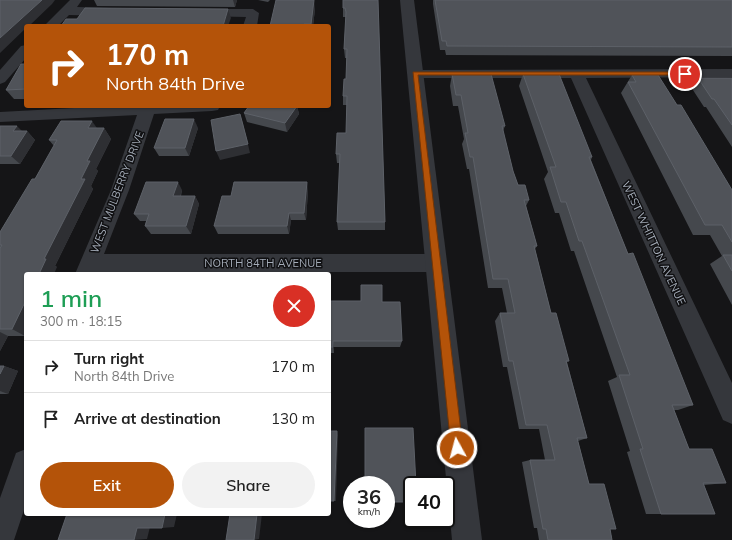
<!DOCTYPE html>
<html lang="en">
<head>
<meta charset="utf-8">
<style>
  :root { --surface:#fff; --page:#f2f2f2; --text:#222; --muted:#767676; --line:#e0e0e0; --accent:#b45309 }
  body { margin:0; font-family:Mulish,sans-serif; background:var(--page); color:var(--text); height:100vh; display:flex; flex-direction:column; font-size:15px; white-space:nowrap }
  * { box-sizing:border-box; margin:0 }
  p { font-size:13px; color:var(--muted) }
  .icon { flex:none; width:22px; height:22px; fill:none; stroke:currentColor; stroke-width:2; stroke-linecap:round; stroke-linejoin:round }
  .map { position:relative; flex:1; overflow:hidden }
  .side { position:absolute; left:24px; top:272px; width:307px; height:244px; display:flex; flex-direction:column; background:var(--surface); border-radius:4px; box-shadow:0 1px 3px #0004 }
  .side>* { flex:none }
  .top-card { position:absolute; left:24px; top:24px; width:307px; height:84px; border-radius:4px; box-shadow:0 1px 3px #0004; background:#b45309; color:#fff; overflow:hidden }
  .speed { position:absolute; left:343px; top:476px; display:flex; gap:8px; font-size:20px; font-weight:700; text-align:center }
  .speed>* { display:grid; place-content:center; width:52px; height:52px; border-radius:50%; background:var(--surface); box-shadow:0 1px 3px #0004; line-height:1 }
  .speed small { font-size:10px; font-weight:400 }
  .speed .limit { border:2px solid #111; border-radius:6px; background:#fff; color:#111 }
  .pin { position:absolute; display:grid; place-items:center; width:34px; height:34px; color:#fff; margin:-17px; border:2px solid #fff; border-radius:50%; box-shadow:0 1px 4px #0007 }
  .me { position:absolute; width:44px; margin:-22px; rotate:353deg; stroke-linejoin:round; filter:drop-shadow(0 0 3px #0008) }
  .turn { display:flex; align-items:center; gap:14px; height:84px; padding:0 16px; font-size:18px }
  .turn .icon { width:52px; height:52px; stroke-width:2.5 }
  .turn b { display:block; font-size:28px; line-height:34px }
  .round { display:grid; place-items:center; flex:none; width:42px; height:42px; border-radius:21px; background:var(--page) }
  .summary { display:flex; align-items:center; justify-content:space-between; height:68px; padding:0 16px }
  h1 { font-size:24px; font-weight:600; line-height:30px; color:#1e9e55 }
  .primary-button { display:flex; gap:8px; margin-top:auto; padding:8px 16px }
  .primary-button a { flex:1; height:46px; border-radius:24px; background:var(--accent); color:#fff; font-size:16px; font-weight:600; line-height:46px; text-align:center }
  .primary-button a+a { background:var(--page); color:var(--text) }
  ul { padding:0; list-style:none }
  li { display:flex; align-items:center; gap:12px; height:52px; padding:0 16px; border-top:1px solid var(--line) }
  li div { flex:1 }
  li b { display:block; font-size:15px }
  li em { font-style:normal }
  .map>svg:first-child { display:block }
  .lines { fill:none; stroke-linecap:round; stroke-linejoin:round }
  .minor { fill:#35373c; fill-rule:evenodd }
  .tertiary { fill:#35373c; fill-rule:evenodd }
  .wall { fill:#45484d }
  .shaded-wall { fill:#2e2f33 }
  .building { fill:#505359; stroke:#5d6168 }
  .route { fill:#b45309; stroke:#753606 }
  .labels { text-anchor:middle; stroke-width:3; stroke-linejoin:round; paint-order:stroke }
  .street-label { font-size:11px; fill:#a5adb9; stroke:#101012 }
</style>
</head>
<body>
<div class="map">
<svg width="732" height="540" viewBox="0 0 732 540">
  <rect width="100%" height="100%" fill="#151517"/>
  <g class="lines">
    <g class="minor">
      <path d="M70,0H82L77,7L110,8L116,12L110,16L69,15L58,26H44Z"/>
      <path d="M202,9H253L259,13L257,26H243L246,17L197,16L196,13L197,10Z"/>
      <path d="M26,45V58L5,82L0,84V70L21,46Z"/>
      <path d="M732,69V77L586,78L732,383V424L723,420L571,78H415L410,77L408,74L410,71L415,70Z"/>
      <path d="M111,106H220L218,110L212,111L154,114L129,190L104,254H436L443,257L446,263L443,269L436,272H97V274H75L111,190L137,115L0,122V112Z"/>
      <path d="M26,449V504L14,540H0V498L16,453Z"/>
    </g>
    <path class="tertiary" d="M400,0H414L482,540H452Z"/>
  </g>
  <g class="wall">
    <path d="M94,0H237L235,7L97,6Z"/>
    <path d="M258,0H270L268,2Z"/>
    <path d="M378,0L385,222V230H338L337,222L340,163H337L336,154L346,133L347,105H343V96L346,79L347,58H345L344,49L346,17H343V8Z"/>
    <path d="M433,0H732V56L446,55L445,50H440L433,4Z"/>
    <path d="M315,9L313,26H270Z"/>
    <path d="M26,64V99H14L6,90Z"/>
    <path d="M452,74L505,126L503,131L513,171L518,185L529,200L526,206L537,246L535,249L551,313L569,361L567,362L587,438L578,441L589,484L610,529L612,540H539L537,528H534L522,462L530,460H545L539,429H519L507,367H503L495,321L500,313H507L502,288H488L469,169H467L462,144L464,139L458,106H453L450,86Z"/>
    <path d="M523,74L592,157L591,160L628,254L693,405L678,410H674L689,449L726,483L704,485L715,514H646L627,452L630,451L608,381L617,377L574,251H571L559,213H555L544,179L548,172L519,86Z"/>
    <path d="M632,75L677,105L732,190V305L710,264L722,256L710,235H693L621,93Z"/>
    <path d="M698,78H732V147L706,107H704L691,87Z"/>
    <path d="M249,106H297L299,114L287,132L247,122L244,113Z"/>
    <path d="M0,126L21,131H27L35,140L20,164H0Z"/>
    <path d="M97,128H104L111,139L96,169L98,171L91,186L93,189L55,266L57,267L26,274V334L25,336H8L0,351V232L35,179L54,146L49,140Z"/>
    <path d="M198,128L189,156H159L154,148Z"/>
    <path d="M182,190L181,196H195L199,204L191,234H151L145,226L146,221H140L134,214Z"/>
    <path d="M308,191L306,220H291L289,234H218L214,226L231,196Z"/>
    <path d="M329,301L382,302L402,341L400,347H334V353H329Z"/>
    <path d="M0,366H4L18,371L8,394H0Z"/>
    <rect x="386" y="485" width="26" height="17"/>
  </g>
  <g class="shaded-wall">
    <path d="M42,0H55L52,4L29,26H26V28L0,53V38Z"/>
    <path d="M233,0H237L235,7Z"/>
    <path d="M314,0L315,9L313,26H311Z"/>
    <path d="M228,9L231,18L228,26H223Z"/>
    <path d="M297,106L299,114L287,132L285,123Z"/>
    <path d="M240,114L243,123L250,153L220,160L216,151Z"/>
    <path d="M194,119L198,128L189,156L185,148Z"/>
    <path d="M92,121L99,131L88,128Z"/>
    <path d="M17,126L25,134L27,131L35,140L20,164L11,156L13,131Z"/>
    <path d="M104,128L111,139L96,169L98,171L91,186L93,189L55,266L57,267L54,274H39L44,259L81,179L87,161Z"/>
    <path d="M178,182L182,190L178,204L173,196Z"/>
    <path d="M307,182L308,191L306,220L304,213Z"/>
    <path d="M195,196L199,204L191,234L186,226Z"/>
    <path d="M289,213L291,220L289,234L287,226Z"/>
    <path d="M26,300V334L25,336L12,329Z"/>
    <path d="M0,332L8,336L0,351Z"/>
    <path d="M333,341L334,347V353L333,347Z"/>
    <path d="M4,366L18,371L8,394L0,391V374Z"/>
    <path d="M337,431L338,435L336,501H334Z"/>
    <path d="M165,514H177L174,527L162,528Z"/>
    <path d="M257,514H262L259,539L254,540Z"/>
    <path d="M150,527L147,539L134,540L137,528Z"/>
  </g>
  <g class="building">
    <path d="M0,0H42L0,38Z"/>
    <path d="M276,0H314L311,24H304L303,26H270Z"/>
    <path d="M343,0H378L385,222H337L340,154H336L337,133H346L347,96H343L344,79H346L347,49H344L346,12L345,8H343Z"/>
    <path d="M435,0H732V47L447,46L446,41H442Z"/>
    <path d="M85,8L228,9L223,26H61L66,19H77Z"/>
    <path d="M21,64H26V89L6,90Z"/>
    <path d="M452,74H491L505,126H502L513,171L518,185H525L529,200H524L537,246H534L551,313H556L569,361H566L587,438H577L589,484H604L616,529H610L612,540H548L546,529H543L530,460H555L547,425H526L513,361H509L500,313H515L508,279H493L473,157H470L465,133H468L461,95H456Z"/>
    <path d="M523,74H559L592,157H589L628,254L633,253L693,405H672L689,449H712L726,483H703L715,514H661L640,449H643L619,375H630L582,241H579L566,202H561L550,167H556Z"/>
    <path d="M632,75H658L677,105H681L732,190V242L722,225H705L628,82H636Z"/>
    <path d="M698,78H732V125L714,99H712Z"/>
    <path d="M249,106H297L285,123L244,113Z"/>
    <path d="M240,114L248,144L216,151L211,120Z"/>
    <path d="M165,119H194L185,148H154Z"/>
    <path d="M61,121H92L88,128H104L87,161H90L81,179H85L44,259H46L39,274H26V300L12,329H0V248L2,245H0V232L32,179H35L57,140H49Z"/>
    <path d="M0,126H17L13,131H27L11,156H0Z"/>
    <path d="M146,182H178L173,196H195L186,226H145L149,214H134Z"/>
    <path d="M234,182H307L304,213H289L287,226H214L222,196H231Z"/>
    <path d="M723,255H732V271Z"/>
    <path d="M361,285H382V302H400L402,341H333V347H329V301H361Z"/>
    <path d="M0,366H4L0,374Z"/>
    <path d="M365,428H413L416,485H412V502H386V485H365Z"/>
    <path d="M329,431H337L334,501H329Z"/>
    <path d="M67,514H165L162,528H137L134,540H58Z"/>
    <path d="M230,514H257L254,540H226Z"/>
  </g>
  <path class="route" d="M413,72H685L689,74L685,75H418L463,448L461,452L457,453L453,452L451,448Z"/>
  <g class="labels">
    <g class="street-label">
      <text transform="translate(117 192) rotate(-69)" y="4">WEST MULBERRY DRIVE</text>
      <text transform="translate(654 243) rotate(65)" y="4">WEST WHITTON AVENUE</text>
      <text x="263" y="267">NORTH 84TH AVENUE</text>
    </g>
  </g>
</svg>
<div class="speed"><div>36<small>km/h</small></div><div class="limit">40</div></div>
<div class="pin" style="left:685px;top:74px;background:#d93025"><svg class="icon" aria-label="arrive" viewBox="0 0 24 24"><path d="M6 21V4h12l-3 4 3 4H6"/></svg></div>
<svg class="me" style="left:457px;top:448px" viewBox="-20 -20 40 40"><circle r="17" fill="#b45309" stroke="#fff" stroke-width="3"/><path d="M0-11L8 9 0 5-8 9z" fill="#fff"/></svg>
<div class="top-card">
<div class="turn"><svg class="icon" aria-label="right" viewBox="0 0 24 24"><path d="M7 20v-9h11M14 6l5 5-5 5"/></svg><div><b>170 m</b>North 84th Drive</div></div>
</div>
<section class="side">
<div class="summary"><div><h1>1 min</h1><p>300 m · 18:15</p></div><a class="round" style="background:#d93025;color:#fff"><svg class="icon" aria-label="close" viewBox="0 0 24 24"><path d="M6 6l12 12M18 6L6 18"/></svg></a></div>
<ul>
<li><svg class="icon" aria-label="right" viewBox="0 0 24 24"><path d="M7 20v-9h11M14 6l5 5-5 5"/></svg><div><b>Turn right</b><p>North 84th Drive</p></div><em>170 m</em></li>
<li><svg class="icon" aria-label="arrive" viewBox="0 0 24 24"><path d="M6 21V4h12l-3 4 3 4H6"/></svg><div><b>Arrive at destination</b></div><em>130 m</em></li>
</ul>
<div class="primary-button"><a>Exit</a><a>Share</a></div>
</section>
</div>
</body>
</html>
